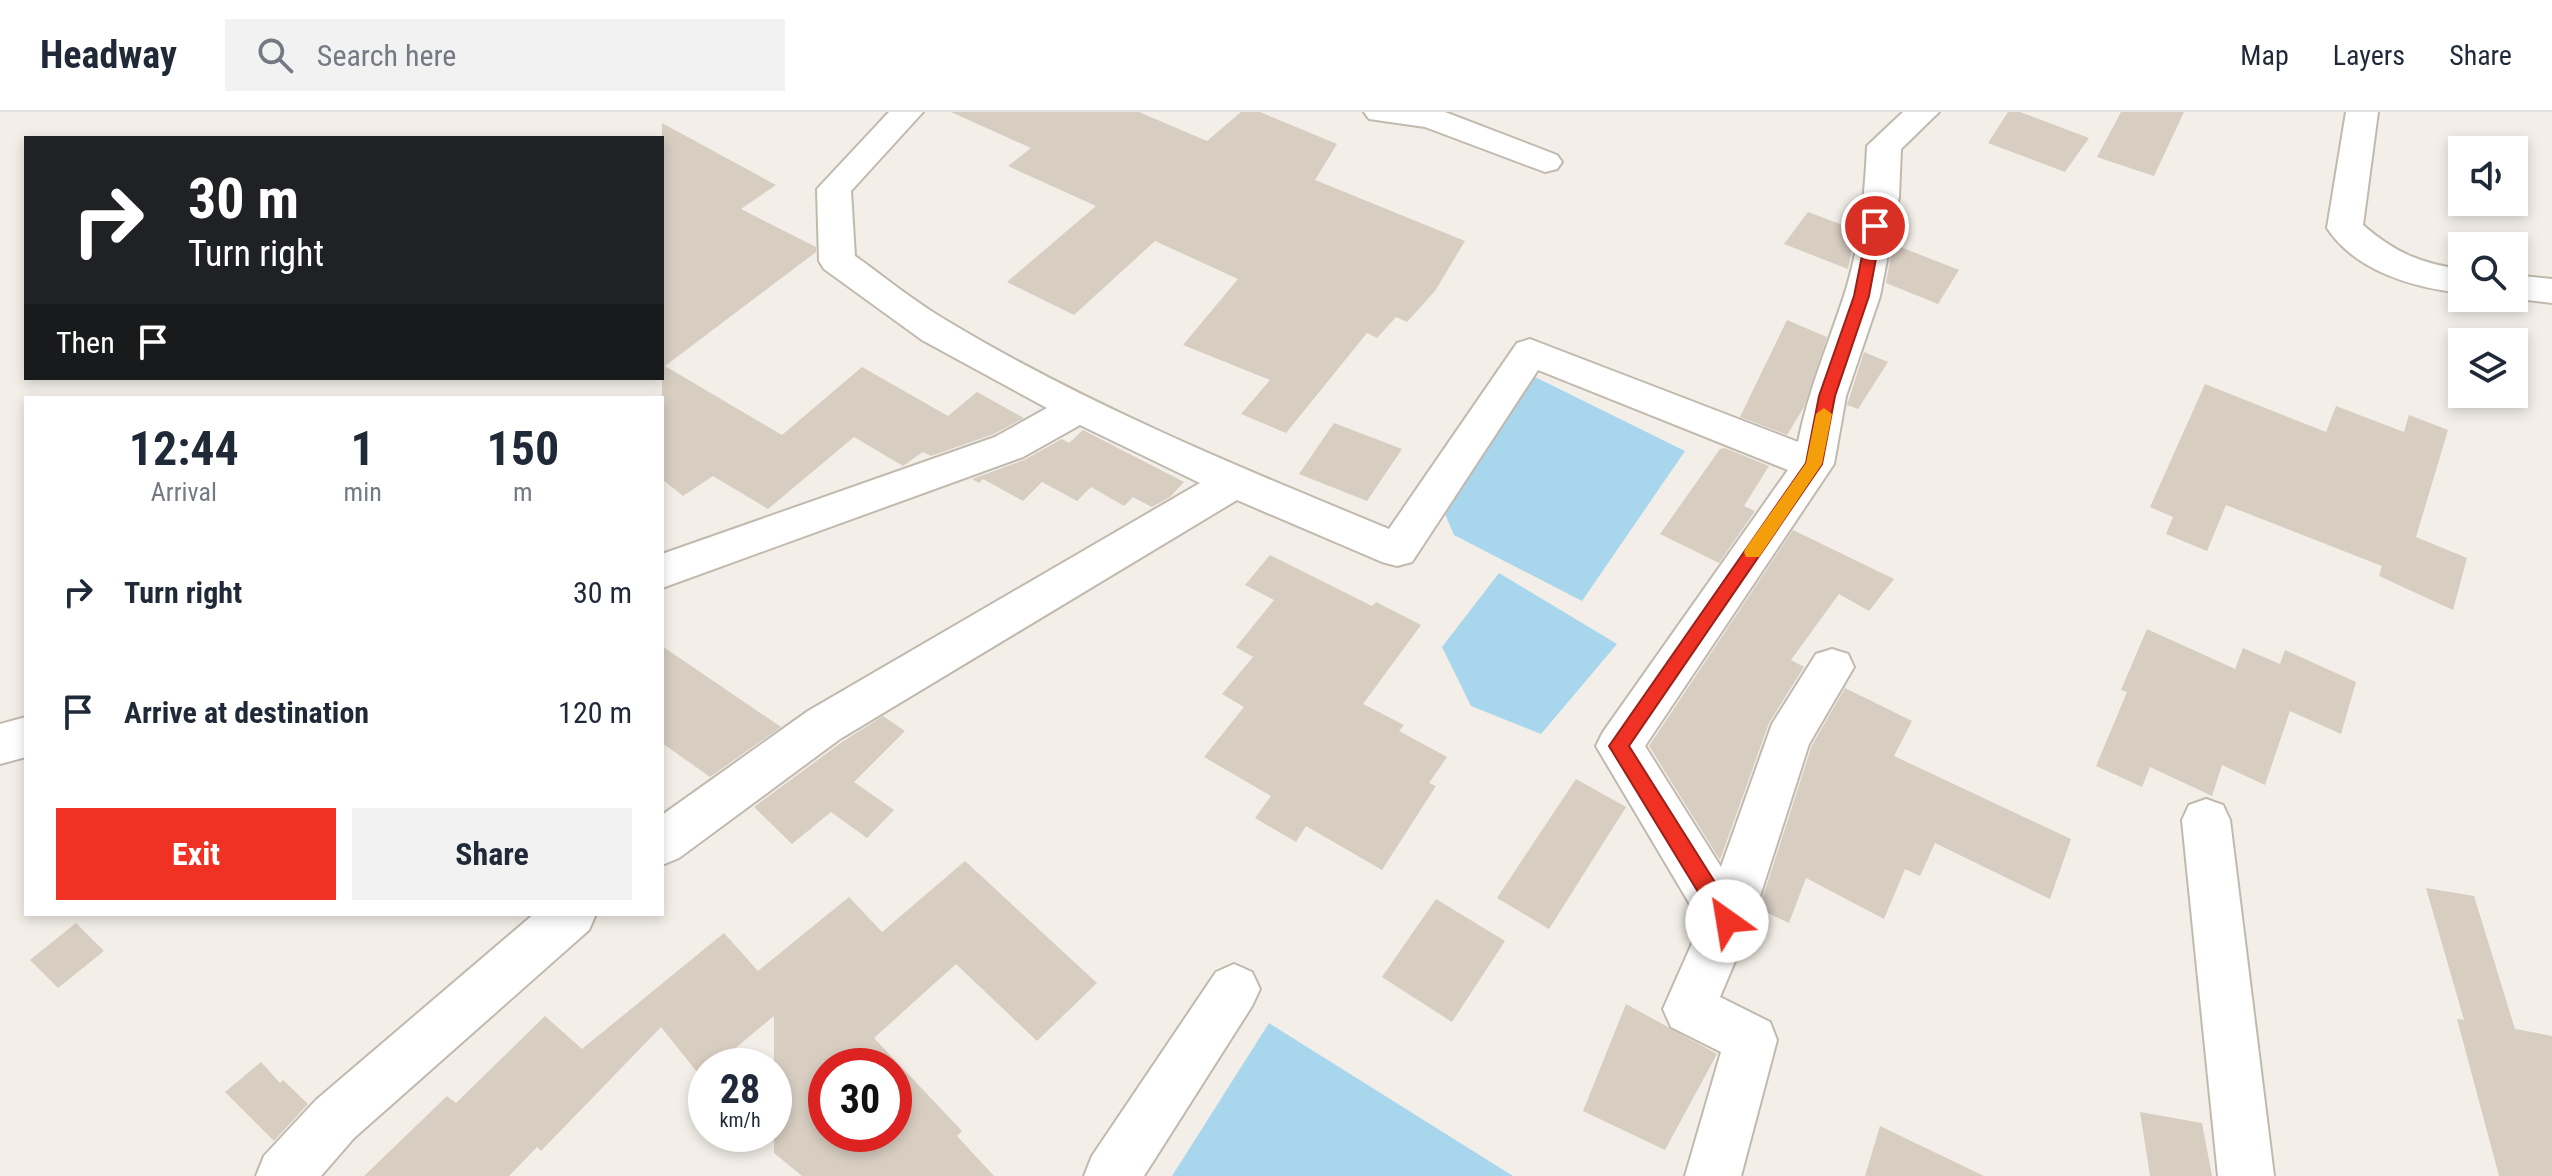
<!DOCTYPE html>
<html lang="en">
<head>
<meta charset="utf-8">
<style>
  :root { --surface:#fff; --page:#f2f2f3; --text:#1f2937; --muted:#747a83; --line:#e0e1e3; --accent:#ef3224 }
  body { margin:0; font-family:"Roboto Condensed",sans-serif; background:var(--page); color:var(--text); height:100vh; display:flex; flex-direction:column; font-size:30px; white-space:nowrap }
  * { box-sizing:border-box; margin:0 }
  p { font-size:26px; color:var(--muted) }
  .icon { flex:none; width:44px; height:44px; fill:none; stroke:currentColor; stroke-width:2; stroke-linecap:round; stroke-linejoin:round }
  .map { position:relative; flex:1; overflow:hidden }
  .panel { position:absolute; left:24px; top:284px; width:640px; height:520px; display:flex; flex-direction:column; background:var(--surface); border-radius:0px; box-shadow:0 4px 12px #0003 }
  .panel>* { flex:none }
  .top-card { position:absolute; left:24px; top:24px; width:640px; height:244px; border-radius:0px; box-shadow:0 4px 12px #0003; background:#202124; color:#fff; overflow:hidden }
  .fabs { position:absolute; left:2448px; top:24px; display:grid; gap:16px }
  .fabs a { display:grid; place-items:center; width:80px; height:80px; border-radius:0px; background:var(--surface); box-shadow:0 4px 12px #0003; font-size:40px }
  .speed { position:absolute; left:688px; top:936px; display:flex; gap:16px; font-size:40px; font-weight:700; text-align:center }
  .speed>* { display:grid; place-content:center; width:104px; height:104px; border-radius:50%; background:var(--surface); box-shadow:0 4px 12px #0003; line-height:1 }
  .speed small { font-size:20px; font-weight:400 }
  .speed .limit { border:12px solid #d22; background:#fff; color:#111 }
  .pin { position:absolute; display:grid; place-items:center; width:68px; height:68px; color:#fff; margin:-34px; border:4px solid #fff; border-radius:50%; box-shadow:0 2px 8px #0007 }
  .me { position:absolute; width:88px; margin:-44px; rotate:328deg; stroke-linejoin:round; filter:drop-shadow(0 0 6px #0008) }
  .turn { display:flex; align-items:center; gap:28px; height:168px; padding:0 32px; font-size:36px }
  .turn .icon { width:104px; height:104px; stroke-width:2.5 }
  .turn b { display:block; font-size:56px; line-height:68px }
  .then { display:flex; align-items:center; height:76px; padding:0 32px; background:#0003; gap:16px; font-size:30px }
  .eta { display:flex; justify-content:space-evenly; align-items:center; height:136px; text-align:center }
  .eta b { font-size:48px; font-weight:700; line-height:56px }
  .button { display:flex; gap:16px; margin-top:auto; padding:16px 32px }
  .button a { flex:1; height:92px; border-radius:0px; background:var(--accent); color:#fff; font-size:32px; font-weight:700; line-height:92px; text-align:center }
  .button a+a { background:var(--page); color:var(--text) }
  ul { padding:0; list-style:none }
  li { display:flex; align-items:center; gap:24px; height:120px; padding:0 32px }
  li div { flex:1 }
  li b { display:block; font-size:30px }
  li em { font-style:normal }
  header { display:flex; align-items:center; gap:48px; box-sizing:border-box; height:112px; padding:0 40px; background:var(--surface); border-bottom:2px solid var(--line) }
  header strong { font-size:38px }
  nav { display:flex; gap:44px; margin-inline-start:auto; font-size:28px }
  .search { width:560px; height:72px; background:var(--page); display:flex; align-items:center; gap:20px; box-sizing:border-box; padding:0 28px; border-radius:0px; color:var(--muted); font-size:30px }
  .map>svg:first-child { display:block }
  .water { fill:#a8d6ed }
  .building { fill:#d7cdc1; fill-rule:evenodd }
  .lines { fill:none; stroke-linecap:round; stroke-linejoin:round }
  .minor-casing { stroke:#c1b9ae; stroke-width:4 }
  .minor { fill:#fff; fill-rule:evenodd }
  .route { fill:#ef3224; stroke:#9b2017; stroke-width:2 }
  .slow { fill:#f59e0b }
</style>
</head>
<body>
<header>
<strong>Headway</strong>
<div class="search"><svg class="icon" aria-label="search" viewBox="0 0 24 24"><circle cx="10" cy="10" r="6"/><path d="M15 15l6 6"/></svg>Search here</div>
<nav><a>Map</a><a>Layers</a><a>Share</a></nav>
</header>
<div class="map">
<svg width="2552" height="1064" viewBox="0 0 2552 1064">
  <rect width="100%" height="100%" fill="#f3efe8"/>
  <g class="water">
    <path d="M1531,263L1685,339L1582,489L1454,423L1445,402L1470,344Z"/>
    <path d="M1499,461L1617,532L1541,622L1471,594L1442,535Z"/>
    <path d="M1269,911L1513,1064H1172Z"/>
  </g>
  <g class="building">
    <path d="M951,0H1139L1207,29L1241,0H1260L1337,32L1315,68L1465,129L1435,179L1407,210L1396,205L1377,226L1367,221L1286,321L1241,302L1270,268L1183,233L1238,167L1155,129L1074,203L1007,170L1096,94L1008,54L1031,36Z"/>
    <path d="M2008,0H2020L2089,26L2065,60L1988,31Z"/>
    <path d="M2121,0H2184L2154,64L2097,45Z"/>
    <path d="M662,11L776,73L741,97L816,135V140L665,254L782,323L862,255L948,304L977,280L1024,306L994,322L931,344L923,340L903,354L854,325L768,397L713,364L683,384L662,367Z"/>
    <path d="M1808,100L1856,118L1848,157L1784,132Z"/>
    <path d="M1893,132L1959,158L1938,192L1886,171Z"/>
    <path d="M1787,208L1827,225L1804,295L1787,323L1740,305Z"/>
    <path d="M1864,240L1888,250L1858,297L1847,293Z"/>
    <path d="M2205,272L2326,320L2336,294L2404,320L2409,303L2448,318L2416,425L2467,446L2453,498L2379,464L2382,454L2226,393L2207,439L2166,422L2173,405L2150,395Z"/>
    <path d="M1334,311L1402,337L1367,389L1299,362Z"/>
    <path d="M1083,318L1184,370L1170,385L1152,395L1133,385L1124,394L1091,375L1077,389L1042,370L1023,389L983,367L979,371L972,367L1024,348L1062,327L1069,331Z"/>
    <path d="M1725,336L1769,354L1744,394L1755,399L1719,451L1660,422L1720,337Z"/>
    <path d="M1793,418L1894,467L1869,499L1839,482L1791,548L1804,555L1769,611L1720,748L1649,634Z"/>
    <path d="M1270,443L1372,494L1376,490L1421,513L1363,592L1404,613L1399,619L1447,645L1429,671L1436,674L1382,758L1306,714L1296,730L1255,706L1271,684L1204,645L1244,595L1222,582L1253,545L1236,535L1274,488L1245,473Z"/>
    <path d="M2147,517L2235,557L2243,536L2280,552L2285,538L2356,570L2341,622L2290,599L2265,673L2222,653L2212,684L2150,655L2142,675L2096,654L2127,580L2121,578Z"/>
    <path d="M662,534L781,615L710,665L662,631Z"/>
    <path d="M1845,576L1912,609L1894,644L2071,727L2050,787L1935,731L1920,764L1905,757L1884,807L1806,766L1789,811L1759,797L1812,633Z"/>
    <path d="M883,604L905,619L854,670L894,698L867,726L831,700L792,732L754,695L842,630Z"/>
    <path d="M1576,667L1626,695L1549,817L1497,786Z"/>
    <path d="M965,749L1097,871L1037,929L956,852L874,926L962,1019L957,1024L994,1064H802L774,1041V904L714,954H706V960L701,965L661,915L541,1039L537,1035L509,1064H364L447,984L456,991L545,904L582,937L724,821L758,859L849,785L882,820ZM826,954H894V1022H826Z"/>
    <path d="M2426,776L2474,784L2515,917L2552,924V1064H2499L2457,907L2464,908Z"/>
    <path d="M1436,787L1505,829L1452,910L1382,865Z"/>
    <path d="M76,811L104,839L58,876L30,848Z"/>
    <path d="M1626,892L1717,942L1665,1038L1583,999Z"/>
    <path d="M261,950L280,971L283,968L308,992L274,1029L225,980Z"/>
    <path d="M2140,1000L2202,1011L2212,1064H2150Z"/>
    <path d="M1880,1014L1984,1064H1865Z"/>
  </g>
  <g class="lines">
    <g class="minor-casing">
      <g id="minor">
        <path d="M889,0H923L851,79L855,144C886,166 916,191 949,210C1087,293 1241,356 1389,417L1517,231L1530,227L1798,330C1808,280 1827,235 1843,187C1859,139 1865,85 1867,34L1903,0H1939L1901,37L1899,85L1880,184L1846,284L1834,352L1645,634L1721,755L1772,612L1816,542L1832,537L1848,542L1854,555L1809,632L1752,809L1720,885L1770,910L1777,928L1741,1064H1685L1721,940L1671,915L1663,897L1701,811L1596,634L1603,620L1788,358L1538,258L1412,450L1397,454L1382,450L1237,388L840,627L679,746L662,753V703L808,599L1200,371L1080,313L1023,345L662,476V442L995,325L1047,296L922,228L824,157L819,149L817,77Z"/>
        <path d="M1364,0H1445L1557,43L1562,50L1557,57L1545,60L1425,15L1369,7Z"/>
        <path d="M2346,0H2378L2363,113C2394,140 2421,152 2462,157V181C2414,176 2355,159 2327,116Z"/>
        <path d="M2514,163L2552,167V191L2510,186H2514Z"/>
        <path d="M26,605V645L0,652V612Z"/>
        <path d="M2206,687L2223,693L2230,708L2274,1064H2218L2182,708L2189,693Z"/>
        <path d="M534,802H596L589,818L354,1026L321,1064H256L264,1044L316,988Z"/>
        <path d="M1234,852L1252,860L1260,877L1252,894L1144,1064H1084L1092,1044L1216,860Z"/>
      </g>
    </g>
    <use href="#minor" class="minor"/>
  </g>
  <path class="route" d="M1875,109L1882,114L1869,184L1835,284L1822,352L1629,634L1735,802L1738,809L1735,816L1727,818L1720,816L1609,634L1806,351L1819,284L1854,184L1868,114Z"/>
  <path class="slow" d="M1824,296L1832,302L1822,352L1759,445H1746L1744,440L1746,436L1806,351L1816,302Z"/>
</svg>
<div class="fabs">
<a><svg class="icon" aria-label="sound" viewBox="0 0 24 24"><path d="M4 9h4l5-4v14l-5-4H4zM17 9q2 3 0 6"/></svg></a>
<a><svg class="icon" aria-label="search" viewBox="0 0 24 24"><circle cx="10" cy="10" r="6"/><path d="M15 15l6 6"/></svg></a>
<a><svg class="icon" aria-label="layers" viewBox="0 0 24 24"><path d="M12 4l9 5-9 5-9-5zM3 14l9 5 9-5"/></svg></a>
</div>
<div class="speed"><div>28<small>km/h</small></div><div class="limit">30</div></div>
<div class="pin" style="left:1875px;top:114px;background:#d93025"><svg class="icon" aria-label="arrive" viewBox="0 0 24 24"><path d="M6 21V4h12l-3 4 3 4H6"/></svg></div>
<svg class="me" style="left:1727px;top:809px" viewBox="-20 -20 40 40"><circle r="19" fill="#fff"/><path d="M0-13L10 11 0 6-10 11z" fill="#ef3224"/></svg>
<div class="top-card">
<div class="turn"><svg class="icon" aria-label="right" viewBox="0 0 24 24"><path d="M7 20v-9h11M14 6l5 5-5 5"/></svg><div><b>30 m</b>Turn right</div></div>
<div class="then">Then<svg class="icon" aria-label="arrive" viewBox="0 0 24 24"><path d="M6 21V4h12l-3 4 3 4H6"/></svg></div>
</div>
<section class="panel">
<div class="eta">
<div><b>12:44</b><p>Arrival</p></div>
<div><b>1</b><p>min</p></div>
<div><b>150</b><p>m</p></div>
</div>
<ul>
<li><svg class="icon" aria-label="right" viewBox="0 0 24 24"><path d="M7 20v-9h11M14 6l5 5-5 5"/></svg><div><b>Turn right</b></div><em>30 m</em></li>
<li><svg class="icon" aria-label="arrive" viewBox="0 0 24 24"><path d="M6 21V4h12l-3 4 3 4H6"/></svg><div><b>Arrive at destination</b></div><em>120 m</em></li>
</ul>
<div class="button"><a>Exit</a><a>Share</a></div>
</section>
</div>
</body>
</html>
